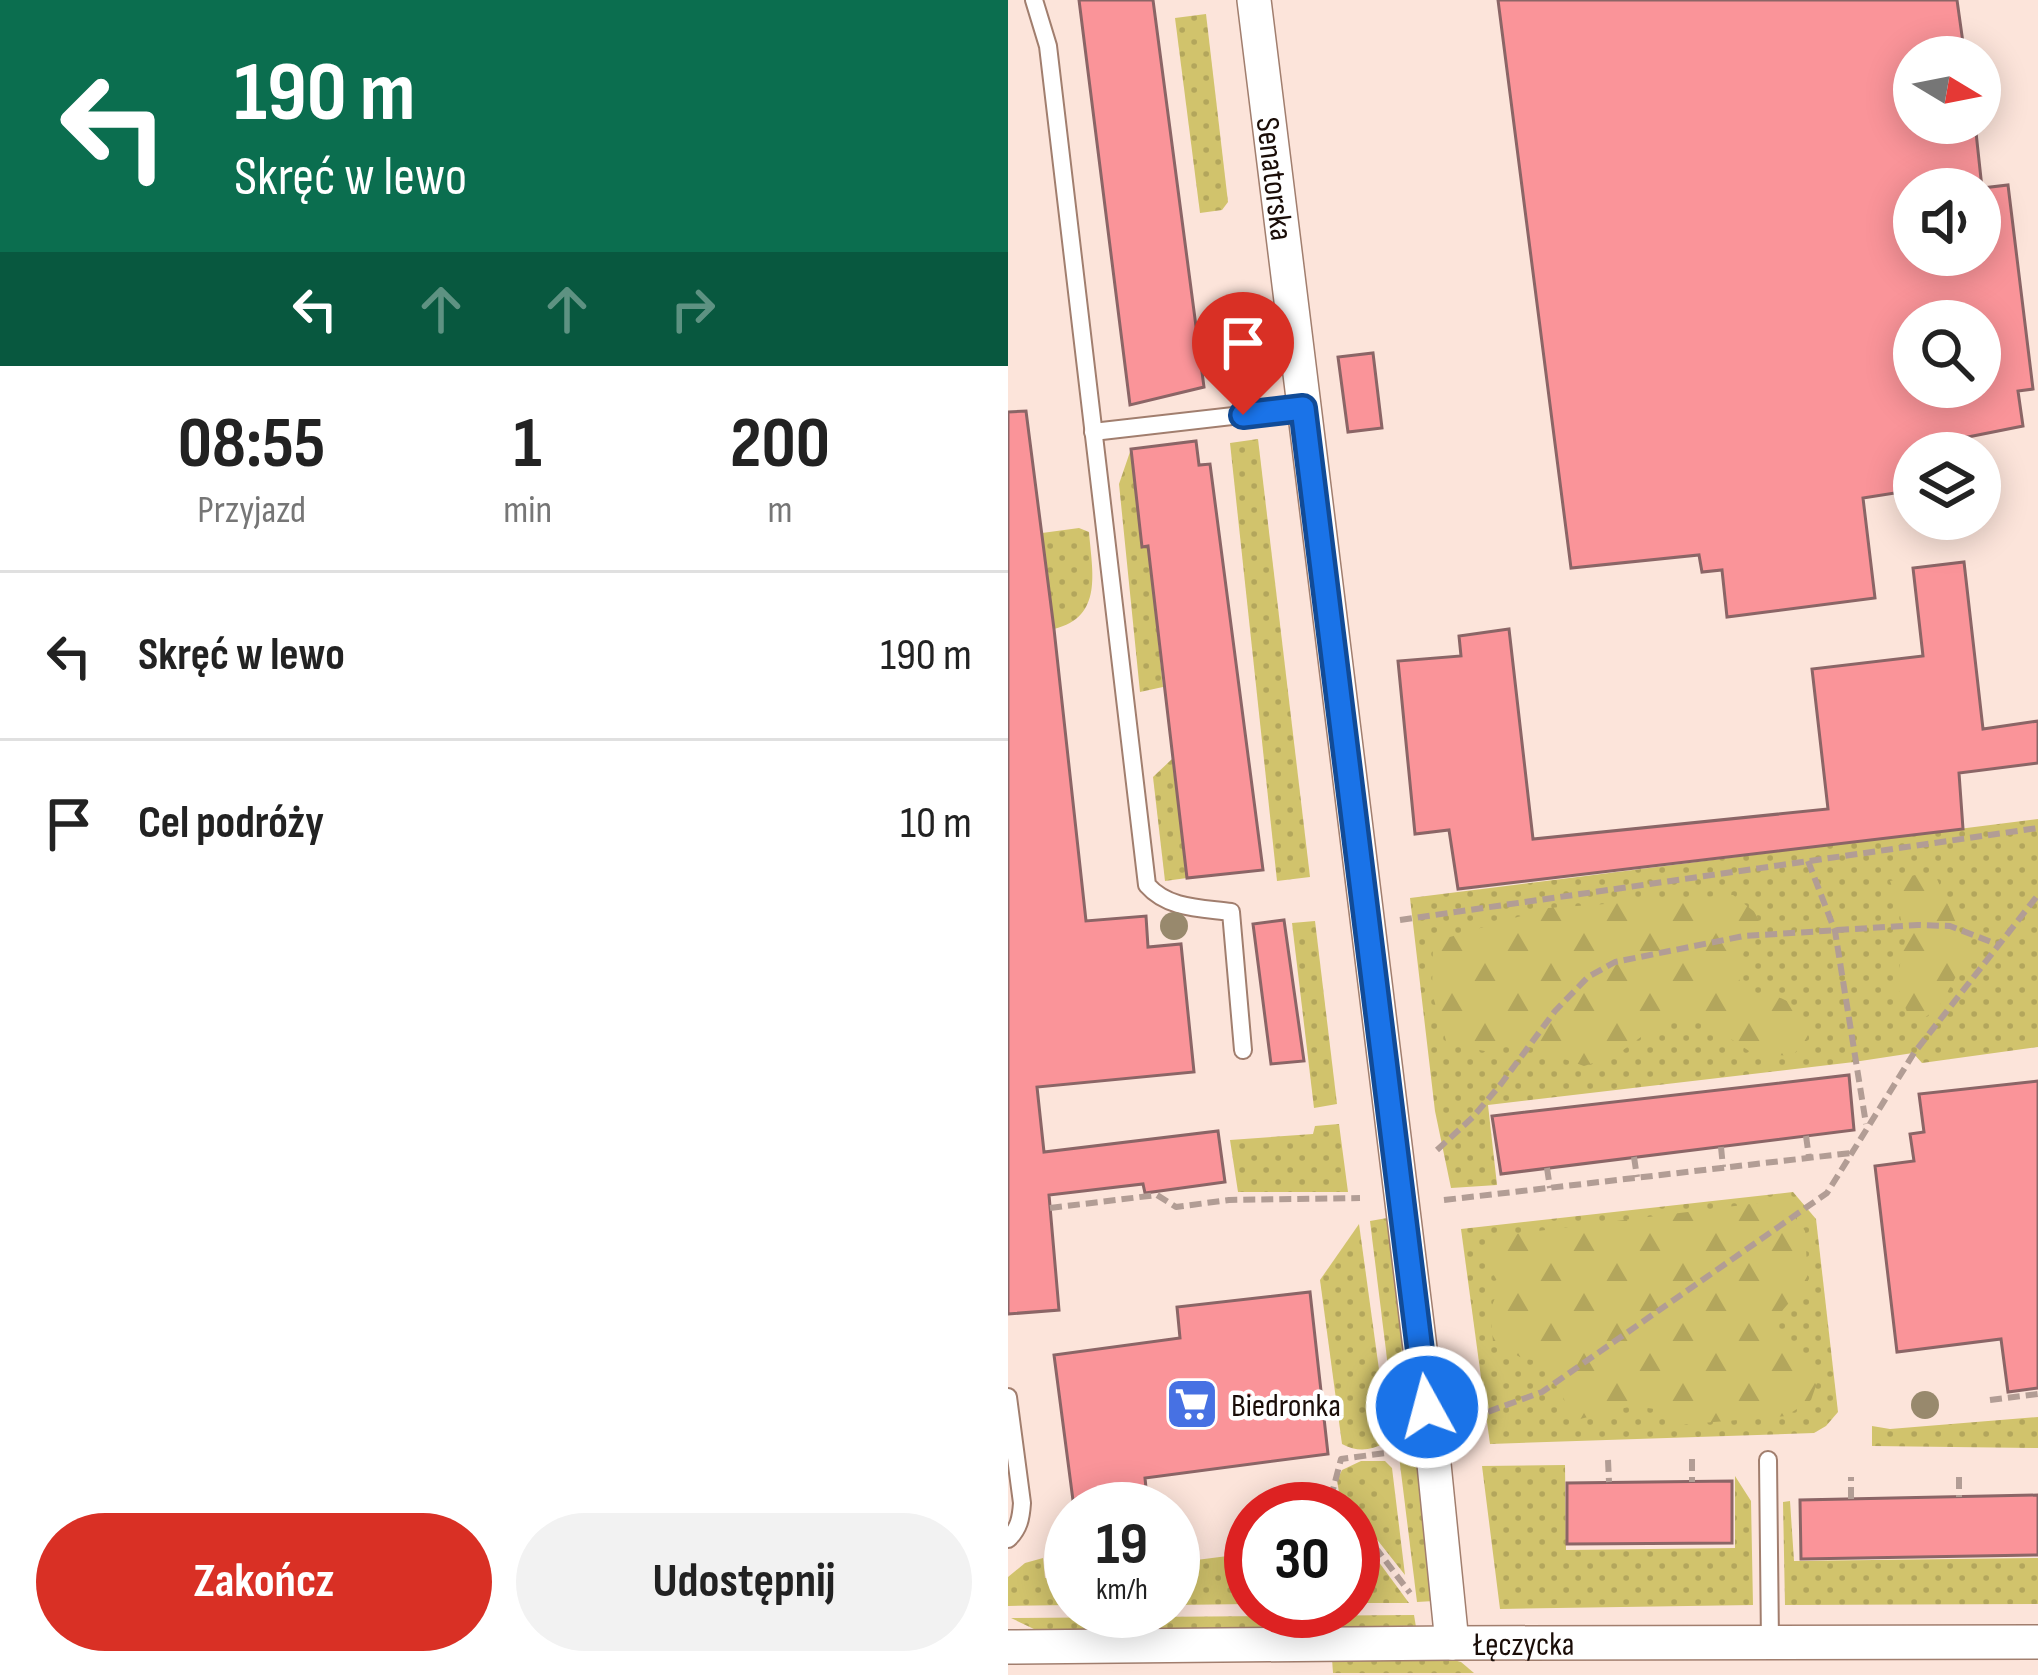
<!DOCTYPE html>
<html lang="pl">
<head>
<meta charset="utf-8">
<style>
  :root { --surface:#fff; --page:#f2f2f2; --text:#222; --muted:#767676; --line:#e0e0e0; --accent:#d93025 }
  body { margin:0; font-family:"Sofia Sans Condensed",sans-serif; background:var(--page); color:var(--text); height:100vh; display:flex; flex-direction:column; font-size:45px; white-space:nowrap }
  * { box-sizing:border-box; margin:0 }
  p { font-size:39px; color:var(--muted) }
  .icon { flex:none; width:66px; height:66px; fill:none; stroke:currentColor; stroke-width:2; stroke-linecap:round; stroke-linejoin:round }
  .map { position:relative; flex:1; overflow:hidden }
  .drawer { display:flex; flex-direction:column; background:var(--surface); width:1008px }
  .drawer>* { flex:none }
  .top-card { background:#0b6e4f; color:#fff; overflow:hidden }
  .needle { width:78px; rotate:100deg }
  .buttons { position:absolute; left:885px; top:36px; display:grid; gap:24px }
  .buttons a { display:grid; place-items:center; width:108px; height:108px; border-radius:50%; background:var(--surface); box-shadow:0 6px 30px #0003; font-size:60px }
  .speed { position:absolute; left:36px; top:1482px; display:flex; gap:24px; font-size:60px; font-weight:700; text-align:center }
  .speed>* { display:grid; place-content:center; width:156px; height:156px; border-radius:50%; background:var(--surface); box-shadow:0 6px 30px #0003; line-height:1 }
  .speed small { font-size:30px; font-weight:400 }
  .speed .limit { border:18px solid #d22; background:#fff; color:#111 }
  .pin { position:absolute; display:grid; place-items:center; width:102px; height:102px; color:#fff; margin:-123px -51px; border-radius:50% 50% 50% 0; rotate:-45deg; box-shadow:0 0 12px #0007 }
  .pin .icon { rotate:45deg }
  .me { position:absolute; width:132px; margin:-66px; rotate:353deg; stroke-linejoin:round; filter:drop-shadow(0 0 9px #0008) }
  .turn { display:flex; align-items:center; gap:42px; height:252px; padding:0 36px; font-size:54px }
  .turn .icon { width:156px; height:156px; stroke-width:2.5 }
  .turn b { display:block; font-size:84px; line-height:102px }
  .lanes { display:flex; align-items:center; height:114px; padding:0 36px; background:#0003; justify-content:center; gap:60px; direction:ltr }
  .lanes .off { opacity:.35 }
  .eta { display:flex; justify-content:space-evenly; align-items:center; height:204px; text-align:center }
  .eta b { font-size:72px; font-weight:700; line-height:84px }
  .action { display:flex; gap:24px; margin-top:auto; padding:24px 36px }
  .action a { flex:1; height:138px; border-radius:72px; background:var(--accent); color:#fff; font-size:48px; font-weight:700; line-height:138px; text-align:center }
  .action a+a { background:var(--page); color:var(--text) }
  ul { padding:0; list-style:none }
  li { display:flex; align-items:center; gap:36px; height:168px; padding:0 36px; border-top:3px solid var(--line) }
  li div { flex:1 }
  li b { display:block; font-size:45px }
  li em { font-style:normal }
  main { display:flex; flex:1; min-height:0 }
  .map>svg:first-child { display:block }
  .grass { fill:url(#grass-dots) }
  .forest { fill:url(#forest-firs) }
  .building { fill:#fa9499; stroke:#8b6566; stroke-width:3; fill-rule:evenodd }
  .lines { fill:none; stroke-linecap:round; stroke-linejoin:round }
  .service-casing { stroke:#a17e6e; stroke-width:20 }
  .minor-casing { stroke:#a17e6e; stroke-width:36 }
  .path { stroke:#b29d95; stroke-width:6; stroke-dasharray:12 6; stroke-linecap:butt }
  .service { stroke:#fff; stroke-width:16 }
  .minor { stroke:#fff; stroke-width:33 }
  .tree { fill:#98896d }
  .route-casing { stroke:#114b97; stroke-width:30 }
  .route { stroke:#1a73e8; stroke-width:21 }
  .labels { text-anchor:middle; stroke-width:9; stroke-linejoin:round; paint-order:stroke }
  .street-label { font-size:33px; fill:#1a0d08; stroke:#fff }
  .poi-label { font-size:33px; fill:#1a0d08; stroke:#fff; text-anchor:start }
</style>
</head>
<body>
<main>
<section class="drawer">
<div class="top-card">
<div class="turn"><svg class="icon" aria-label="left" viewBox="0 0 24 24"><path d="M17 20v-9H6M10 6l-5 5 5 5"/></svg><div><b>190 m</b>Skręć w lewo</div></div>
<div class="lanes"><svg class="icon" aria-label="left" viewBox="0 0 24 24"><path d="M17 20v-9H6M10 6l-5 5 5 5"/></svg><svg class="icon off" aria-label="ahead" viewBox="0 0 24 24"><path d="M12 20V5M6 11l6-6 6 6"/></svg><svg class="icon off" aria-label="ahead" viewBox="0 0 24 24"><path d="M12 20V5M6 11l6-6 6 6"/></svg><svg class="icon off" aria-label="right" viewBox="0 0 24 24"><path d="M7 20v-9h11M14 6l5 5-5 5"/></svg></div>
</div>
<div class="eta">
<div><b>08:55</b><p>Przyjazd</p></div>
<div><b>1</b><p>min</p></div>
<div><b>200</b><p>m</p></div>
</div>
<ul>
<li><svg class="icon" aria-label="left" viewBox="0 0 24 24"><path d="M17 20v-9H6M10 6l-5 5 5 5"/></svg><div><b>Skręć w lewo</b></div><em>190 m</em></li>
<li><svg class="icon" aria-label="arrive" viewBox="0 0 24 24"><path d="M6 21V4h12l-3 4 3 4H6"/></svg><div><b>Cel podróży</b></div><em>10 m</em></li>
</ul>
<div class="action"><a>Zakończ</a><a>Udostępnij</a></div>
</section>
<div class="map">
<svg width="1030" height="1675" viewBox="0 0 1030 1675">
  <defs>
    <pattern id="grass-dots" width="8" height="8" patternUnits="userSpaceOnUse" patternTransform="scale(3)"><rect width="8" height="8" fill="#d1c36c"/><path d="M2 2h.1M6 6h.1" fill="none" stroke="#b3a65c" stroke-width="1.8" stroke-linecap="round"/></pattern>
    <pattern id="forest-firs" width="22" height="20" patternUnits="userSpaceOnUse" patternTransform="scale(3)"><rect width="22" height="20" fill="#d1c36c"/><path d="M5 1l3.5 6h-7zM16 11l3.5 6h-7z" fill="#b3a65c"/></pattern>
  </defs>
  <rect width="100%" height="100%" fill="#fce4da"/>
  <g class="grass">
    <path d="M198,14L220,202L214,210L192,213L167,18Z"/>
    <path d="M250,439L302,877L269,881L222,443Z"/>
    <path d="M123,449L134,546H140L155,687L132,692L111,484Z"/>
    <path d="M71,528L81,532C84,571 96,617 46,629L34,533Z"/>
    <path d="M164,759L179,878L157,881L145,777Z"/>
    <path d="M1030,819V1047L914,1063L905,1053L846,1062L480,1105L489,1185L443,1188L427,1111L402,898Z"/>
    <path d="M307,921L329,1104L306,1108L284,923Z"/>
    <path d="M331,1124L340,1192H230L222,1140L305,1134L307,1126Z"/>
    <path d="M785,1192L808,1219L830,1412L818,1426L806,1433L482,1444L453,1229Z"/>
    <path d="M379,1218L426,1601L409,1602L362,1221Z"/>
    <path d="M351,1224L380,1435L377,1443C362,1451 349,1452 334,1444L312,1280Z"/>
    <path d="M1030,1417V1448L864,1446V1426L882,1429Z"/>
    <path d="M353,1461H377L384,1468L397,1575L341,1504L332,1499L329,1480L334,1470Z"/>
    <path d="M557,1465L558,1550L727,1548V1476L743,1501L745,1605L492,1609L474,1466Z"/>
    <path d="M782,1501L786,1561L1030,1558V1604L777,1605L775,1502Z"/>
    <path d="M345,1527L401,1603H345Z"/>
    <path d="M243,1553V1604L165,1605V1563Z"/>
    <path d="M35,1558L37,1578L63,1575V1605L0,1606V1577L17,1563Z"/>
    <path d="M406,1615L408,1627L28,1630L3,1618Z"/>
    <path d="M324,1659H442L453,1662L466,1673H325Z"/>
  </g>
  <g class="forest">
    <path d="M907,875L929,879L961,953L931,1007L915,1019L899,1012L888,983L897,941L889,900L882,881Z"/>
    <path d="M725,895L748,913L752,926C739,947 720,968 737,991C777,998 789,996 801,1038L784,1056L744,1053L705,1027L673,1018L633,1037L607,1056L576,1066L505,1041L482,1052L439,1044L424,993L425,942L540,908Z"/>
    <path d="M774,1200L797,1231L800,1283C792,1293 779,1303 772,1314C756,1339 796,1360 811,1377L803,1400L778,1416L670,1425L647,1409L624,1406L568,1420L535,1363L512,1357L485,1342L482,1310L492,1286L483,1270L478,1250L498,1235Z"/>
  </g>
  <g class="building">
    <path d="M71,0H145L196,387L122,405Z"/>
    <path d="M490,0H949L957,57H906V123H967L974,188L1000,185L1025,389L1010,391L1015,426L945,440L947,453H906V490L855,498L867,598L719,617L714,570L694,572L691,555L563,568ZM906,189H972V255H906ZM906,321H972V387H906Z"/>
    <path d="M365,353L374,428L340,432L330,357Z"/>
    <path d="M18,411L46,629L78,921L138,916L140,947L173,944L186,1072L29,1087L36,1152L210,1131L217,1182L137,1193L135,1184L41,1195L51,1310L0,1314V412Z"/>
    <path d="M188,441L191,465L202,464L255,870L179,878L140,546L134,547L123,449Z"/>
    <path d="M956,562L975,729L1030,721V763L951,773L955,829L450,889L441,830L407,834L390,661L453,656L451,636L501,629L525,839L820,809L804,669L915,656L905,568Z"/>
    <path d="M276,920L296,1061L263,1064L245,924Z"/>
    <path d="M841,1075L846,1130L493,1174L484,1116Z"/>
    <path d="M1030,1081V1388L1000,1392L993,1339L889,1352L867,1166L906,1161L902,1134L916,1132L911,1094Z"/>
    <path d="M302,1292L320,1454L137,1478L139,1498L66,1508L46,1355L172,1338L169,1307Z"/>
    <path d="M724,1481V1543L559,1544V1483Z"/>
    <path d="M1030,1495V1555L793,1559L792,1500Z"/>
  </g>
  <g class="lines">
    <g class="service-casing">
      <g id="service">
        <path d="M26,0L40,46L139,885C160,909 193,908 223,912L235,1050"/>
        <path d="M85,432L295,408"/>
        <path d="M0,1397L14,1503C13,1518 11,1529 0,1539"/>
        <path d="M760,1460L762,1643"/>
      </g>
    </g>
    <g class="minor-casing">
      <g id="minor">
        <path id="s1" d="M246,0L425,1454L444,1643"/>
        <path id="s2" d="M0,1647L444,1643L1030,1642"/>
      </g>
    </g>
    <g class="path">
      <path d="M800,861L827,931L858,1124"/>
      <path d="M392,920L1030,828"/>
      <path d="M798,1136L801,1157"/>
      <path d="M713,1147L715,1167"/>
      <path d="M429,1150L465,1117L493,1084L547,1011L580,977L607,962L736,936L910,925L942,926L991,945"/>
      <path d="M626,1157L629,1177"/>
      <path d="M539,1168L542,1188"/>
      <path d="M436,1200L843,1153"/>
      <path d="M42,1208L149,1195L168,1207L221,1200L352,1198"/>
      <path d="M982,1400L1030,1394"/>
      <path d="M463,1418L534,1392L819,1193L906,1053L1030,895"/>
      <path d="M684,1459V1482"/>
      <path d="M600,1460L601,1482"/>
      <path d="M951,1477V1497"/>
      <path d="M843,1499V1477"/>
      <path d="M335,1509L322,1501L333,1459L385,1452"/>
      <path d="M345,1518L402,1593"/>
    </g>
    <use href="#service" class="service"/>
    <use href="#minor" class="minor"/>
  </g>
  <g class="tree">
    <circle cx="166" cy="926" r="14"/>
    <circle cx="917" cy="1405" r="14"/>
  </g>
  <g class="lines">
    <g class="route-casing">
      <path id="route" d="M235,415L295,408L419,1407"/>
    </g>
    <use href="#route" class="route"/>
  </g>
  <defs>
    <g id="supermarket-square" transform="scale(2.7)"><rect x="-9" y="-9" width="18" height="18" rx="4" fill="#4771e3" stroke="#fff"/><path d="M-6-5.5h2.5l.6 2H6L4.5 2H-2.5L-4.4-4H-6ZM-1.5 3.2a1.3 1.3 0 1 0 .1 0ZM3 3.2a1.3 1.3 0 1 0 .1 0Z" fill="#fff"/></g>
  </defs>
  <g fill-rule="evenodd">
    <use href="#supermarket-square" x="184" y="1404"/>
  </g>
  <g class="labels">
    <g class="street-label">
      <text dy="12" stroke="none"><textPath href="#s1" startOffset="180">Senatorska</textPath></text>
      <text dy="12" stroke="none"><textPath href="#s2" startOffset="516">Łęczycka</textPath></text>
    </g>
    <g class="poi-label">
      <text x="223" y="1416">Biedronka</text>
    </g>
  </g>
</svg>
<div class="buttons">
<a><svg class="needle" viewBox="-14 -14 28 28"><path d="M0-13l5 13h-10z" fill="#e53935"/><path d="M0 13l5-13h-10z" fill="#767676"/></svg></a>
<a><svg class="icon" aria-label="sound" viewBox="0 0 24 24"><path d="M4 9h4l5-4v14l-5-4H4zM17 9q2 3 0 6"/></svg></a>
<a><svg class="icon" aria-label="search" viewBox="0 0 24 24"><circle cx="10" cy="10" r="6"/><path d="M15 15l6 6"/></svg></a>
<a><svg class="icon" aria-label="layers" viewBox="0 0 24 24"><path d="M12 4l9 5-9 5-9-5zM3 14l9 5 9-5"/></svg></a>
</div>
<div class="speed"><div>19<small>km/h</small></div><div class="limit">30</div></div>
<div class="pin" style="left:235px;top:415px;background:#d93025"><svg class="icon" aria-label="arrive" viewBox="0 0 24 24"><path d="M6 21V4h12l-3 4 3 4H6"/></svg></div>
<svg class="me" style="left:419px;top:1407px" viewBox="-20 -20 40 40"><circle r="17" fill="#1a73e8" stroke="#fff" stroke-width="3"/><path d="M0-11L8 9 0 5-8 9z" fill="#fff"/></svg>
</div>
</main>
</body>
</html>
